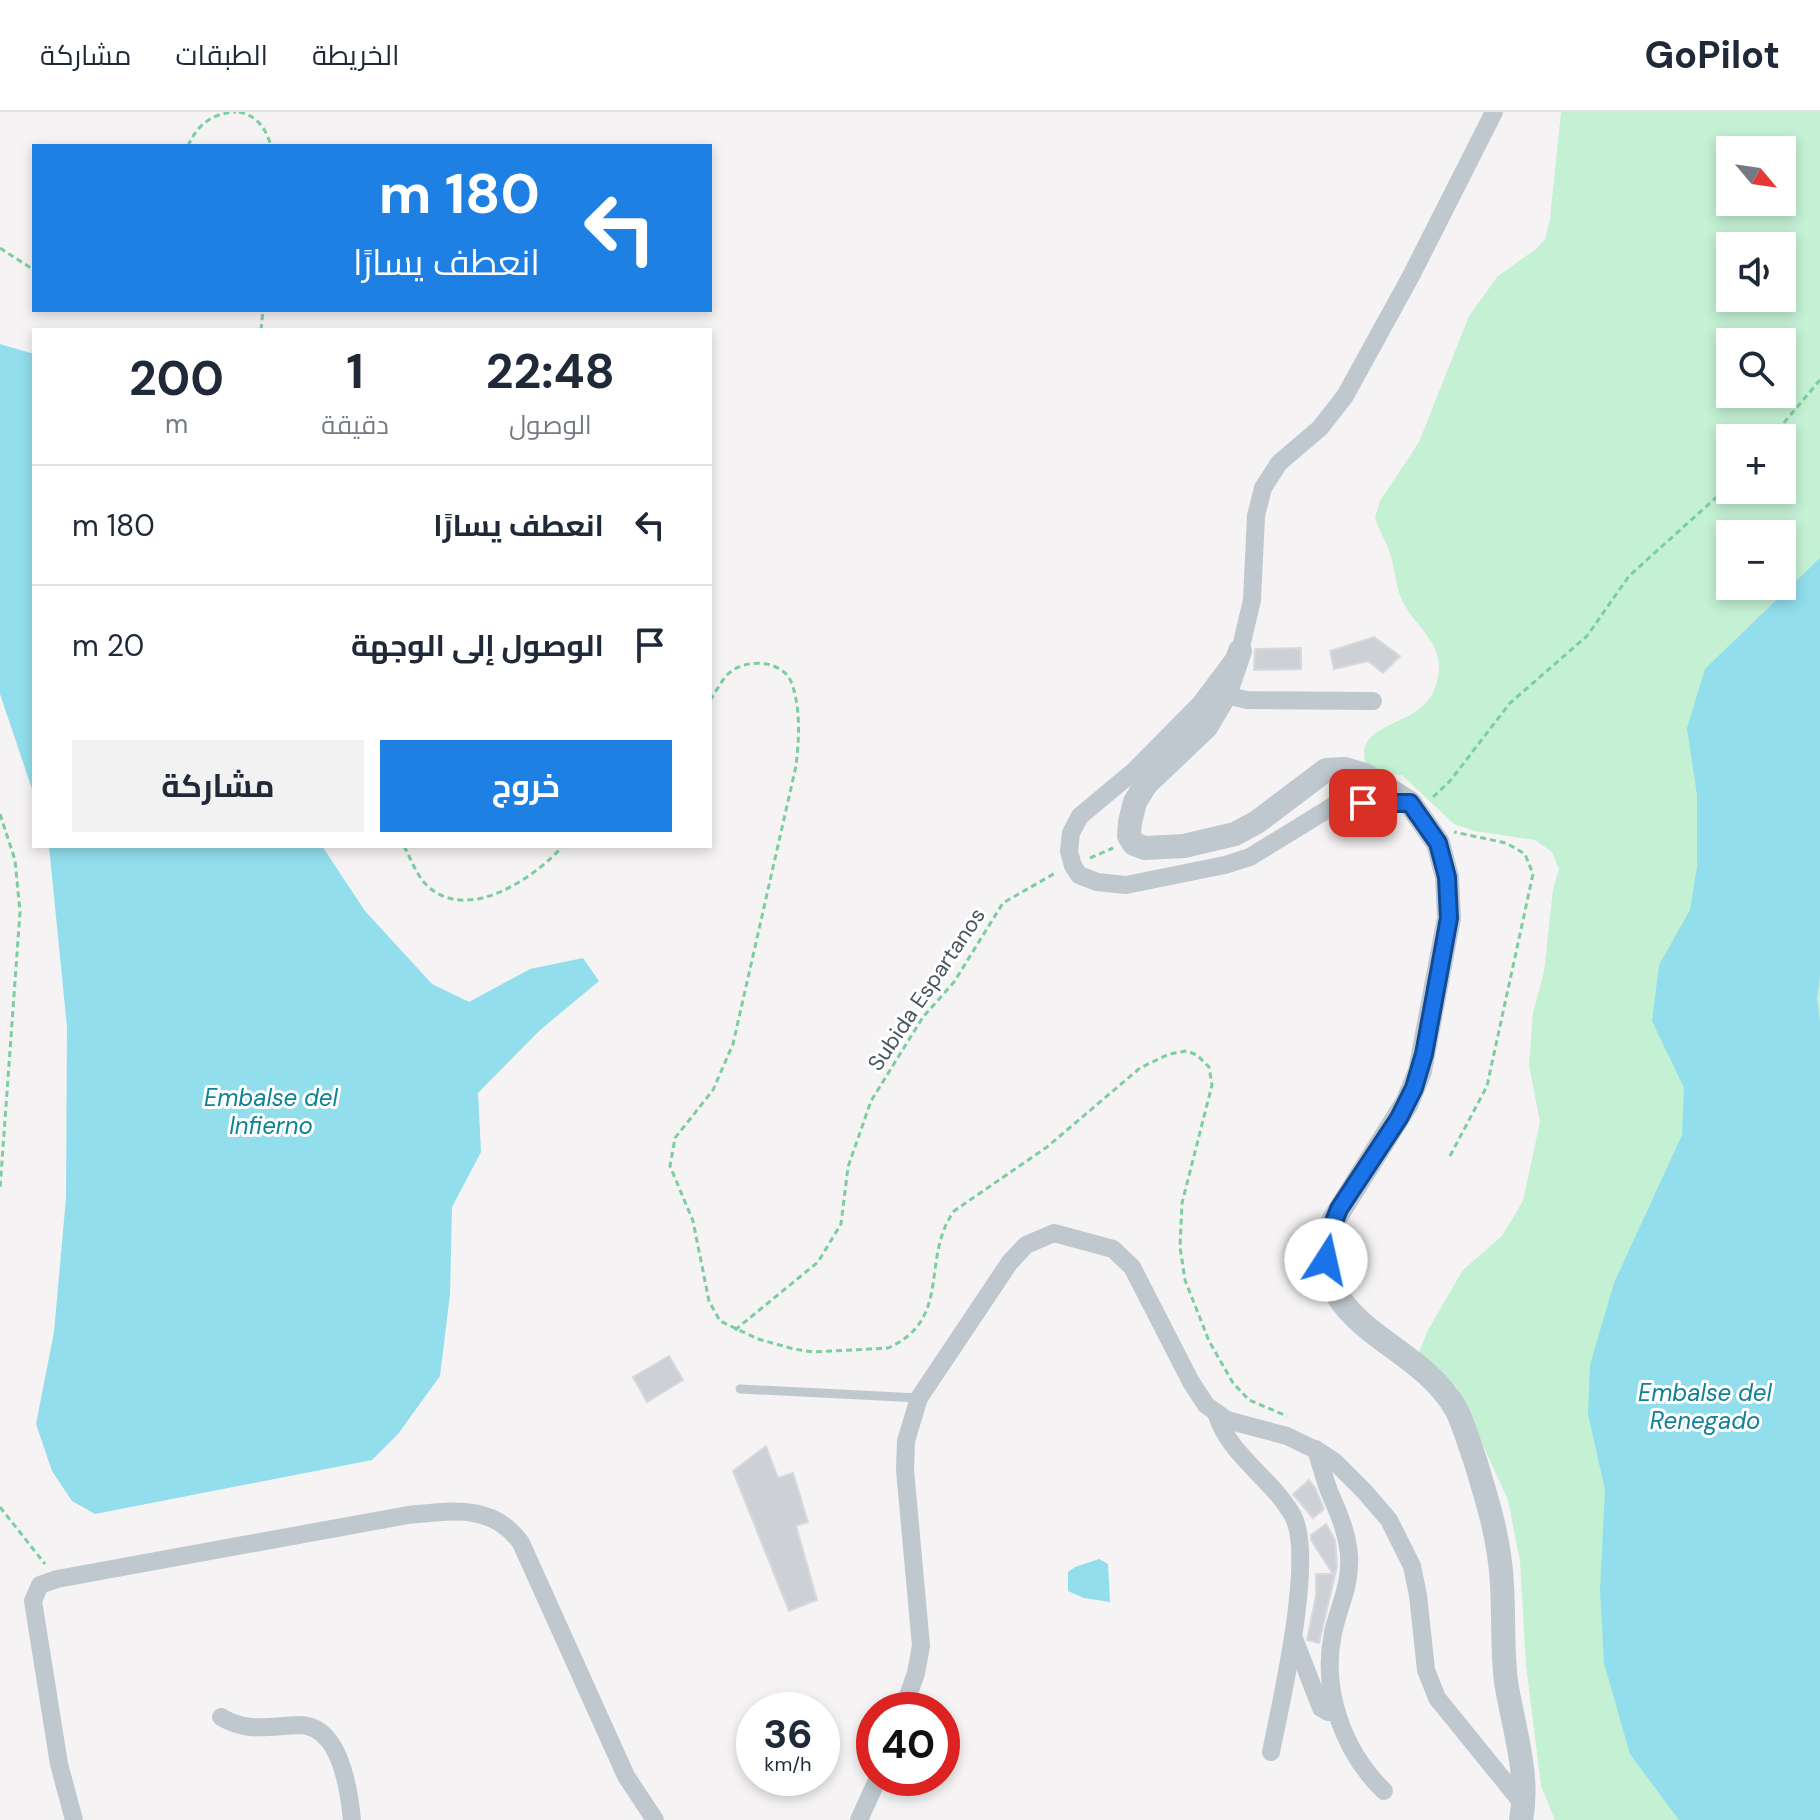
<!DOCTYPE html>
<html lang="ar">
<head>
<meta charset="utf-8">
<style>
  :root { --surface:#fff; --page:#f2f2f3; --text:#1f2937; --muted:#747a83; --line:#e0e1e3; --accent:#1f80e3 }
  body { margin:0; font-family:"DM Sans",Cairo,sans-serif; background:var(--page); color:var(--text); direction:rtl; height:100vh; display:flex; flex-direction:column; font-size:30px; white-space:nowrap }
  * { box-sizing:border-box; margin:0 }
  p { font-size:26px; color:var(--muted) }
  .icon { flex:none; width:44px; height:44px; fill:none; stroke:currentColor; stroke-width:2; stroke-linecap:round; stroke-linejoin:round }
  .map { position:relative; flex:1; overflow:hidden; direction:ltr }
  .drawer { position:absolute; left:32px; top:216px; width:680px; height:520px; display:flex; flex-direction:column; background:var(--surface); border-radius:0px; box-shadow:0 4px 12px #0003; direction:rtl }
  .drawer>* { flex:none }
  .top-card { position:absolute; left:32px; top:32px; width:680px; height:168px; border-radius:0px; box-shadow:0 4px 12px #0003; direction:rtl; background:#1f80e3; color:#fff; overflow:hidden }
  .needle { width:52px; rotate:119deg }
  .controls { position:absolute; left:1716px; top:24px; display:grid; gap:16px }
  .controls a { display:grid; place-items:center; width:80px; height:80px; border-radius:0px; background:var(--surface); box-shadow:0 4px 12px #0003; font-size:40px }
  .speed { position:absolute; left:736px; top:1580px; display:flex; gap:16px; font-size:40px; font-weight:700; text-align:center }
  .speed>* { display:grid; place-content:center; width:104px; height:104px; border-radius:50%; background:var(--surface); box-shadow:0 4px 12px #0003; line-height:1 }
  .speed small { font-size:20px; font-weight:400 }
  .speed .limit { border:12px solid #d22; background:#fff; color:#111 }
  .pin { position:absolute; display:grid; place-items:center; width:68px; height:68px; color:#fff; margin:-34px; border-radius:16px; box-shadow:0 4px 12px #0006 }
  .me { position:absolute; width:88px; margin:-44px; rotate:10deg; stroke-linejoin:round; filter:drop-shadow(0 0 6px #0008) }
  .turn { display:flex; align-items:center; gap:28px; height:168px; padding:0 40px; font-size:36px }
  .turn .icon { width:104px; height:104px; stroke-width:2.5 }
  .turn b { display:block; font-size:56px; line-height:68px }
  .eta { display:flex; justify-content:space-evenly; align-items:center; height:136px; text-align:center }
  .eta b { font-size:48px; font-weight:700; line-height:56px }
  .button { display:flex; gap:16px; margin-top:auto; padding:16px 40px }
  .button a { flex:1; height:92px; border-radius:0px; background:var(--accent); color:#fff; font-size:32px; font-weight:700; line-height:92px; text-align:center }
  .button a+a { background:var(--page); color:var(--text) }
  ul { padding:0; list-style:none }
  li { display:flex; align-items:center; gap:24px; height:120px; padding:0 40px; border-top:2px solid var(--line) }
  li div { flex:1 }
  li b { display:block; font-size:30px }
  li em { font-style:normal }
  header { display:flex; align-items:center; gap:48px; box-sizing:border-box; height:112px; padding:0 40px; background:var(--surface); border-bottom:2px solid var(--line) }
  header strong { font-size:38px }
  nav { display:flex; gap:44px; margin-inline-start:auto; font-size:28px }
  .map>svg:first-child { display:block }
  .green { fill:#c4f0d3; fill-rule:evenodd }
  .water { fill:#92deec }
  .building { fill:#cdd0d5; stroke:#d7d9de; stroke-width:2 }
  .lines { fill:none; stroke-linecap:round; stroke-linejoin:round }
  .path { stroke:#7ccea1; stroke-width:3; stroke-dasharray:6 4; stroke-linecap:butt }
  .service { stroke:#bfc8cf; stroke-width:9 }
  .minor { stroke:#bfc8cf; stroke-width:18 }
  .tertiary { stroke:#bfc8cf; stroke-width:24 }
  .route-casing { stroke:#114b97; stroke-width:20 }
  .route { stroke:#1a73e8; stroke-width:14 }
  .labels { text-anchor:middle; stroke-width:6; stroke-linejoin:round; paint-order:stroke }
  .street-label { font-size:22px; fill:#4b5760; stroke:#fff }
  .water-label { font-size:24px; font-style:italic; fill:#0f8297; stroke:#fff }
</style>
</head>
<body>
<header>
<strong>GoPilot</strong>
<nav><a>الخريطة</a><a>الطبقات</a><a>مشاركة</a></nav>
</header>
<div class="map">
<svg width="1820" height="1708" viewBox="0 0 1820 1708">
  <rect width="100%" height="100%" fill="#f5f3f3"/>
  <path class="green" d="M1561,0H1820V1708H1555L1541,1674L1526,1553L1520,1449L1508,1388L1456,1274L1418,1243L1428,1218L1463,1158L1502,1124L1523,1089L1540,1010L1529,953L1533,901L1544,860L1553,777L1559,757L1552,740L1535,728L1475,719L1454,712L1402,663L1376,662L1367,657C1349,605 1422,620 1436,573C1449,531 1416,519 1401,486C1395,471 1395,454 1389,439C1385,427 1378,417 1375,405L1380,389L1419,330L1469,204L1498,164L1536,137L1545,127L1550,107ZM1730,38H1782V90H1730ZM1730,134H1782V186H1730ZM1730,230H1782V282H1730ZM1730,326H1782V378H1730ZM1730,422H1782V474H1730Z"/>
  <g class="water">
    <path d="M0,232L34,242V683L0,582Z"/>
    <path d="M1820,446V865L1817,886L1820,910V1708H1679L1630,1642L1604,1551L1600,1478L1605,1378L1588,1302L1590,1253L1614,1171L1682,1023L1684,976L1652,909L1659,853L1690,798L1697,755V683L1687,616L1705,557Z"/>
    <path d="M49,734H322L365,799L432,872L469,890L530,857L583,846L599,869L539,919L478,981L481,1040L452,1095L450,1182L440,1264L398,1322L372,1348L95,1402L72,1389L52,1359L36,1312L54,1220L66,1086L67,915Z"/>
    <path d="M1099,1447L1108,1452L1110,1490L1084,1486L1068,1479V1460L1075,1455Z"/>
  </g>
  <g class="building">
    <path d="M1374,525L1400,544L1383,561L1368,549L1334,557L1330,539Z"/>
    <path d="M1301,536V557L1254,558L1255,537Z"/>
    <path d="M669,1244L683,1268L647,1290L633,1265Z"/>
    <path d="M766,1334L778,1366L793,1361L808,1410L796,1414L817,1488L789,1499L733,1359Z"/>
    <path d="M1309,1368L1315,1376L1324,1397L1313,1406L1293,1382Z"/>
    <path d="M1326,1412L1335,1428L1337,1454L1319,1531L1307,1528L1316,1484V1462H1333L1311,1428V1423Z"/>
  </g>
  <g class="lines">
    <g class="path">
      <path d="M239,0C258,4 266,17 271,34"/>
      <path d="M188,34C197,13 212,1 236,0"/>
      <path d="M0,136L34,158"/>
      <path d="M261,218L263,198"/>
      <path d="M1771,326L1820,268"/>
      <path d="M710,588C716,580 721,569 728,562C746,545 784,548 792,572C801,598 799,628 796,654L733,932L713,978L675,1026L670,1054L693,1109L709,1189L720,1209L758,1227L794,1237L813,1240L888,1236C953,1207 920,1147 954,1099L1047,1035L1140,956L1169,942L1187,939L1197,943L1209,955L1212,973L1182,1091L1180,1135L1185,1168L1209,1229L1233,1271L1249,1288L1287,1304"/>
      <path d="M1433,685L1450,669L1510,591L1587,524L1629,464L1730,373"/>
      <path d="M0,702L15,748L20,800L0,1077"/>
      <path d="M404,734C412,749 417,766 431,777C472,809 535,765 563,734"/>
      <path d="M1090,746L1113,736"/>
      <path d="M1450,1044L1487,974L1533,762L1525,742L1506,731L1454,720"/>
      <path d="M735,1218L818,1150L841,1112L848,1055L871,989L923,905L954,870L1003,791L1057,760"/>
      <path d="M0,1395L45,1452"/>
    </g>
    <path class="service" d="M740,1277L919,1286"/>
    <g class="minor">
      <path d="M1225,583L1247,588L1373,589"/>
      <path d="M1407,691L1333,694L1250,745L1225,753L1126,773L1097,770L1079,763L1073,754L1069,739L1071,721L1080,704L1134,659L1201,591L1240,539L1252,488L1256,404L1263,376L1279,351L1320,316L1345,284L1411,164L1494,0"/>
      <path d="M1216,1301C1229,1344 1272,1366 1293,1404C1315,1445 1281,1590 1271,1640"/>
      <path d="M1316,1337C1320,1351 1324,1365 1329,1379C1338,1400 1347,1419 1349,1443C1351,1474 1339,1493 1333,1521C1321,1578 1343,1639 1384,1679"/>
      <path d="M1293,1524L1321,1596L1328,1600L1336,1599"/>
      <path d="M903,1598L916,1561L921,1534L905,1358L906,1329L919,1286L1010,1150L1026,1133L1054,1121L1113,1137L1132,1155L1191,1270L1206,1293L1227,1308L1287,1324L1320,1340L1335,1350L1365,1380L1389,1408L1412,1454L1418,1483L1426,1558L1437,1586L1523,1692"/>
      <path d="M221,1605C248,1621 269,1614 299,1613C340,1613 349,1677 352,1708"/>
      <path d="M74,1708L59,1652L33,1489L40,1473L57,1467L408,1403C450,1399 493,1391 521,1431L626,1664L655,1708"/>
      <path d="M859,1708L878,1666"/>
    </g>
    <path class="tertiary" d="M1240,539L1225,583L1206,615L1146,672L1135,690L1130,710L1129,724L1134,732L1145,736L1184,734L1235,722L1257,710L1326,658L1345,657L1365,663L1410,691L1438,731L1447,765L1449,806L1420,959L1407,991L1333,1109C1299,1214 1416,1225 1456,1297C1464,1313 1469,1331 1475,1348C1488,1390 1500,1429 1502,1473C1504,1505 1502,1537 1506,1570C1513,1614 1530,1663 1521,1708"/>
  </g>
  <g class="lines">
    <g class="route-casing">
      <path id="route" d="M1326,1148L1329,1122L1339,1097L1399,1006L1414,976L1424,942L1434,888L1449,806L1447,765L1438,731L1410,691H1363"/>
    </g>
    <use href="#route" class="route"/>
  </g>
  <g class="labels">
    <g class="street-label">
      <text transform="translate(926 877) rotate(-56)" y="8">Subida Espartanos</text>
    </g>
    <g class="water-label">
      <text x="271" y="994">Embalse del<tspan x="271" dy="28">Infierno</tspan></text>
      <text x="1705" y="1289">Embalse del<tspan x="1705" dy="28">Renegado</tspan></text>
    </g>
  </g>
</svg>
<div class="controls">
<a><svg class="needle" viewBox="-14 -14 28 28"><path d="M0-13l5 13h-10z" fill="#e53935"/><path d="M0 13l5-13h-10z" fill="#747a83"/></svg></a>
<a><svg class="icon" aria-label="sound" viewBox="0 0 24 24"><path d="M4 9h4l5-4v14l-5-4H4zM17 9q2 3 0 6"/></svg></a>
<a><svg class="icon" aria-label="search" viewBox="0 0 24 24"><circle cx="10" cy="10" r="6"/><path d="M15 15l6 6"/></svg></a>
<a>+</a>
<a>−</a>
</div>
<div class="speed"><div>36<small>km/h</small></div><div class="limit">40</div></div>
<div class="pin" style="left:1363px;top:691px;background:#d93025"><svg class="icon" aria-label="arrive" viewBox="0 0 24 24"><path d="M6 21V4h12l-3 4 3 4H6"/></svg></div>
<svg class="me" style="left:1326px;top:1148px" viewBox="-20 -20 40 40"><circle r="19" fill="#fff"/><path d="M0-13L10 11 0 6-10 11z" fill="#1a73e8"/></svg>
<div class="top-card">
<div class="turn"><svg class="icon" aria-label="left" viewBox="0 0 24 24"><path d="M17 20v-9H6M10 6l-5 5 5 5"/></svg><div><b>180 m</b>انعطف يسارًا</div></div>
</div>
<section class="drawer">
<div class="eta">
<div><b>22:48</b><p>الوصول</p></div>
<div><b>1</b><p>دقيقة</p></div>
<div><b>200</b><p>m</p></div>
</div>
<ul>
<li><svg class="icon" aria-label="left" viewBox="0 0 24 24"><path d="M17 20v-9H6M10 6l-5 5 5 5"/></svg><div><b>انعطف يسارًا</b></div><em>180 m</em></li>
<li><svg class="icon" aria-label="arrive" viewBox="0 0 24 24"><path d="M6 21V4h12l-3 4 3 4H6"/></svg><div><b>الوصول إلى الوجهة</b></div><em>20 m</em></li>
</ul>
<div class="button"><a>خروج</a><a>مشاركة</a></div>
</section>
</div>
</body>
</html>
